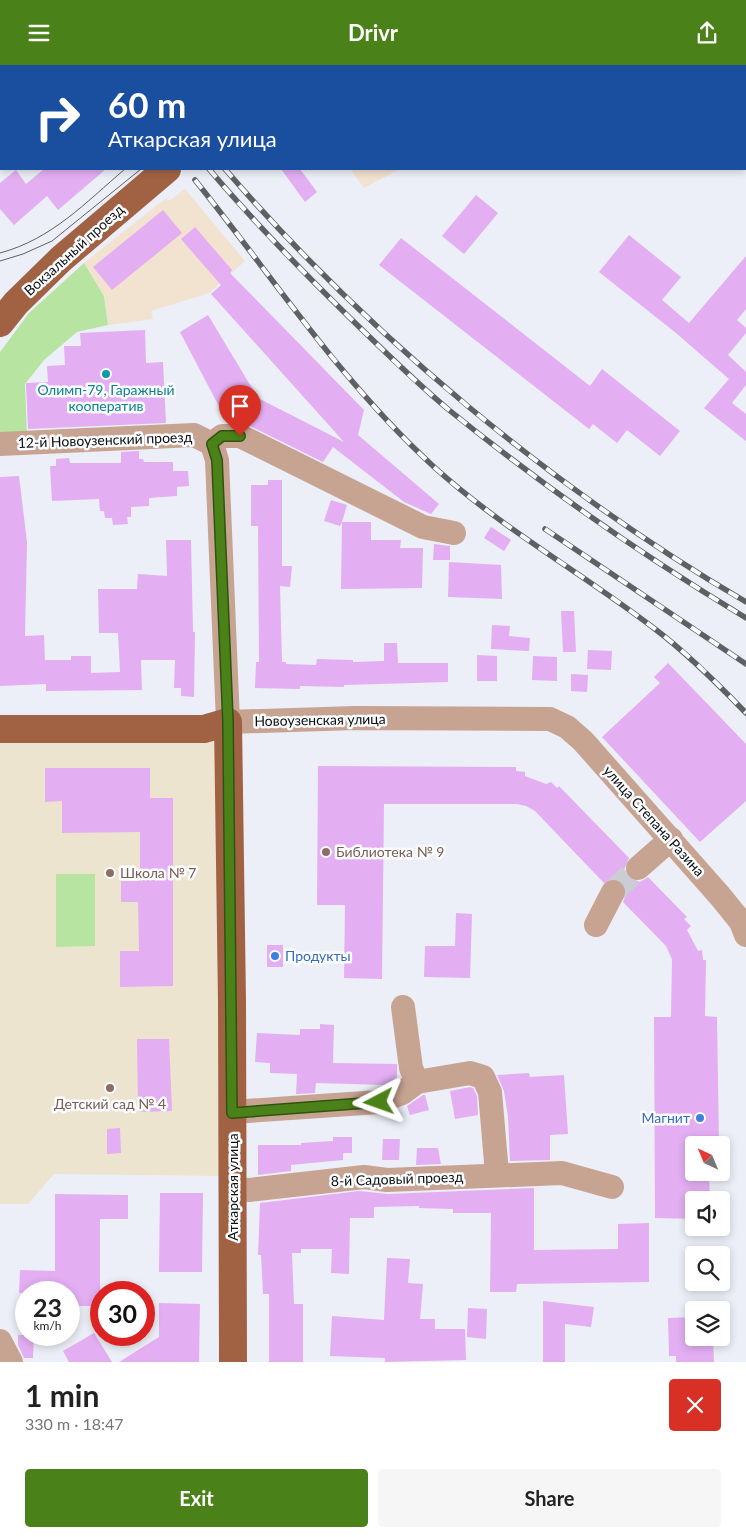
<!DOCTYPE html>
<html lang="en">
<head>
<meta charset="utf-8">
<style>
  :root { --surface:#fff; --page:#f6f6f6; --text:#222; --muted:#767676; --accent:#4a8118 }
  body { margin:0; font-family:Lato,sans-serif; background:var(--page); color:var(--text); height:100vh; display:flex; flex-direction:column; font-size:19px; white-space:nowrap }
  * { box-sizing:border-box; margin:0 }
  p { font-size:16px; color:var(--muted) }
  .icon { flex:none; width:28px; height:28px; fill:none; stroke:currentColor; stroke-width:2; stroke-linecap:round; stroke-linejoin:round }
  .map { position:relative; height:1297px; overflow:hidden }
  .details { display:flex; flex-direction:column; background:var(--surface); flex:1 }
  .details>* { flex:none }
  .guide { position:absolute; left:0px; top:0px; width:746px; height:105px; box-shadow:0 2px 8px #0003; background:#1a4fa0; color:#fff; overflow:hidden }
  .needle { width:32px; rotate:316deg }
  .fabs { position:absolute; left:685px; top:1071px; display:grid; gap:10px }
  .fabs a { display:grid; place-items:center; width:45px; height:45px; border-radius:5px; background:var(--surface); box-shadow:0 2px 8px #0003; font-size:25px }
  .speed { position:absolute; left:15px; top:1216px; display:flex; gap:10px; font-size:25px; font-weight:700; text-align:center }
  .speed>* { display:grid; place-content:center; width:65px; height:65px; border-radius:50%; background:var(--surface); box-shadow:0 2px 8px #0003; line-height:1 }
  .speed small { font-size:12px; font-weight:400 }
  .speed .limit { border:8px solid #d22; background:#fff; color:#111 }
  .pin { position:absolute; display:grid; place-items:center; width:42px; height:42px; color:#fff; margin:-51px -21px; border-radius:50% 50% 50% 0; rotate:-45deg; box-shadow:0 0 5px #0007 }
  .pin .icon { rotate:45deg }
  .me { position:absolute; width:55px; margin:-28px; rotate:266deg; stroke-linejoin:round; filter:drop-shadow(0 0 4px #0008) }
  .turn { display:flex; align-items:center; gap:18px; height:105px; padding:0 25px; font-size:22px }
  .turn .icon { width:65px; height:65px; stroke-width:2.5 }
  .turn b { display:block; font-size:35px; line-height:42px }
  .round { display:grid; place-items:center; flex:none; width:52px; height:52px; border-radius:5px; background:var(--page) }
  .head { display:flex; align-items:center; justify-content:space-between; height:85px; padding:0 25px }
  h1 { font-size:30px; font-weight:700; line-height:38px }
  .primary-button { display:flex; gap:10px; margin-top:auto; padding:10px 25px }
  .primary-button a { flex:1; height:58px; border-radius:5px; background:var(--accent); color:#fff; font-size:20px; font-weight:700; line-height:58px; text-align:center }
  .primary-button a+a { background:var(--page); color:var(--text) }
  header { display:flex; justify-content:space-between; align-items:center; height:65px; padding:0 25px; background:var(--accent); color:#fff; font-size:22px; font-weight:700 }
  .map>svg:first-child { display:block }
  .commercial { fill:#f2e2d0 }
  .education { fill:#ede4cf }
  .green { fill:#b8e4a1 }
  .building { fill:#e3aef2 }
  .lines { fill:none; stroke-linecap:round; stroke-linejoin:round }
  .minor-tunnel { stroke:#cbcdd4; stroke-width:24; stroke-dasharray:24 12; stroke-linecap:butt }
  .minor { stroke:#c7a392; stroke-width:24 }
  .major { stroke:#a16243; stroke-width:28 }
  .tram { stroke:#5e6064; stroke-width:1 }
  .rail-casing { stroke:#5e6064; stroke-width:5.5 }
  .rail { stroke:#fbfcfe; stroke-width:4; stroke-dasharray:11; stroke-linecap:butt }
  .route-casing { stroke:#305410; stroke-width:12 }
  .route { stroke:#4a8118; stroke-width:9 }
  .culture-dot { fill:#0f9aa8; stroke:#fbfcfe; stroke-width:2 }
  .education-dot { fill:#8d6e63; stroke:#fbfcfe; stroke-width:2 }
  .shop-dot { fill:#3f7fe0; stroke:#fbfcfe; stroke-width:2 }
  .labels { text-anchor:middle; stroke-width:5; stroke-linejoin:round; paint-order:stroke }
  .street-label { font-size:14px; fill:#0d0e10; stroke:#fbfcfe }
  .culture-label { font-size:14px; fill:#0d838f; stroke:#fbfcfe }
  .education-label { font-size:14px; fill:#785e54; stroke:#fbfcfe; text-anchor:start }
  .shop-label { font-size:14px; fill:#366cbe; stroke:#fbfcfe; text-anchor:start }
</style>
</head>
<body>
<header><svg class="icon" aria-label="menu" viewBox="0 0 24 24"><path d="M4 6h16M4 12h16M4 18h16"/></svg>Drivr<svg class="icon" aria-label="share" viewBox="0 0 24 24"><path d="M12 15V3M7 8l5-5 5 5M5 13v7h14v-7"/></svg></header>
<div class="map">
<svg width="746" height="1297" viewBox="0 0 746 1297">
  <rect width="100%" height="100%" fill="#eceff7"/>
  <g class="commercial">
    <path d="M343,0H519L536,1H340Z"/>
    <path d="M350,104H400L364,123Z"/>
    <path d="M185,124L245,196L209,228L151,246L153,254L108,260L104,231L84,198L166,133L169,136Z"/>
  </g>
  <path class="education" d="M215,674L221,1111L54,1109L28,1139H0V676Z"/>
  <g class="green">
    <path d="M84,198L104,231L108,260L77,267L44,295L25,319L27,370L0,371V287L29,248Z"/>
    <path d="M56,809H95V881L56,882Z"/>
  </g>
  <g class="building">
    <path d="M44,104H106L58,145L47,131L14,160L0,144V118L16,105L26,119Z"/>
    <path d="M281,104H300L317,127L305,137Z"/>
    <path d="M476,130L498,148L464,189L442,171Z"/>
    <path d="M163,145L182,168L112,225L93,202Z"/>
    <path d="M195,162L232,205L230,208L364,345L358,370L439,439L431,449L404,437L333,382L323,397L246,359L236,357L224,351L180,267L208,250L258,333L344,377L211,229L221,220L181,174Z"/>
    <path d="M629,170L681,212L662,235L689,258L746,191V244L737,255L746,263V268L728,290L746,307V320L732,338L746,349V376L704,343L729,314L676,268L599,207Z"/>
    <path d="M401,173L590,321L602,304L680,366L660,391L627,365L617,378L593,359L589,364L379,200Z"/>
    <path d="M145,265L146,298L163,297L166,358L28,364L26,318L48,317L47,301L65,300L64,281H81L80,268Z"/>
    <path d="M139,386V394H143L144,397H173V406H188L189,421L177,422V431L149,433V441L131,442V452H127L128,459L113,460L112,453H105L104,446H100L99,434L52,436L50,401H56V394L69,393L70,398H121V387Z"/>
    <path d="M19,411L27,477L25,571L44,570L45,595H71V591H91V608L120,607L118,568H99L98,524H137L138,509L167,511L166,475H191L193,567H195L194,632L181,631V623H174L175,595H141L142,625L46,626V619L0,621V412Z"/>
    <path d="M268,415H282V501H292L290,522L280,521L282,597H286V599L316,600L317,594L353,595V597L384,596V578H397L398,598H448V617L344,620V622L300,621V624L255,623L256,597H259L258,461H251V420H268Z"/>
    <path d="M331,435L347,440L342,457H371V475H401L400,483H423L422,523L341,524L342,457L340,461L324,456Z"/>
    <path d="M491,462L511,475L504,486L484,473Z"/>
    <path d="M434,479L450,481V495H433Z"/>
    <path d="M449,497L501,500L502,534L448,532Z"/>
    <path d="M561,546H574L576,587H563Z"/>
    <path d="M492,560L510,561L509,571L530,573L529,586L491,584Z"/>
    <path d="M588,585L612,586L611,605L587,604Z"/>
    <path d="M477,590L497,591V616H477Z"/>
    <path d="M533,591L557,592V616L532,615Z"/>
    <path d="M668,598L746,679V736L700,777L602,672L660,618L654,612Z"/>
    <path d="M571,609L588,610L587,627L571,626Z"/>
    <path d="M318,701L516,702V706L525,707V711L546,719L551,717L557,723L559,721L629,793L624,805L628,812L640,817L648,812L687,852L684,854L691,861L687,865L698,886L702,885L703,895H706L705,951L717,952L719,1080H694V1108H709L710,1135H694V1154L655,1153L654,952H671L672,894L666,881L623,837L627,827L624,819L613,813L604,818L535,746L526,741L517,739H384L382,914L344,913L345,840H317Z"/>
    <path d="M45,703H150V733H173V921L120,922V886H139L138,837H121V816H140V767L62,768V736L45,737Z"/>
    <path d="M456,848L472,849L470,913L424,912L425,881H455Z"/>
    <rect x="267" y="880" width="16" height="22"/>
    <path d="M320,959L334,960L333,998L397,999V1014L385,1020L316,1018L315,1028L296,1029L297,1009L270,1008V998L255,997L257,968L300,970V964H320Z"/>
    <path d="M137,974H169L172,1046L138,1047Z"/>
    <path d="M529,1008L530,1012L564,1010L568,1069L550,1070V1095L510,1096L508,1052L504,1026L497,1010Z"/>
    <path d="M470,1022L473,1023L477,1031L478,1050L455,1054L450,1026Z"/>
    <path d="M423,1030H425L429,1045L410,1050L407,1041Z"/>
    <path d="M120,1063L121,1088L107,1089V1064Z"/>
    <path d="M333,1072H352V1088H343V1095L291,1100V1106L258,1110V1080H301V1078L333,1076Z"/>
    <path d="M383,1074H400L399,1095H382Z"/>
    <path d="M417,1083H438L441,1099L416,1100Z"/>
    <path d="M534,1123V1185L618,1184V1159L649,1158V1217L517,1219L516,1227H490L491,1148H453V1144L419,1143V1141L374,1142V1153H350L349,1209L331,1208L332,1184H301V1188H292L294,1239H303V1297H269V1229H263L261,1190H258L260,1138L359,1126L388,1129Z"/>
    <path d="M160,1128H203L202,1207H159Z"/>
    <path d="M55,1129L128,1130V1154H100V1241H69V1228H19L20,1205L55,1206Z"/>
    <path d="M387,1193L410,1194L408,1218L423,1219L420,1254H435V1264H465L466,1295L385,1297V1293L330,1291L332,1251L384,1255Z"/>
    <path d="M543,1236L594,1242L591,1262L565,1259V1297H543Z"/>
    <path d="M159,1238L200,1239L199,1297H119L159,1272Z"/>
    <path d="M468,1243L487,1244L486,1274L467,1272Z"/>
    <path d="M694,1252V1272H713L714,1297H676V1291H669L668,1253Z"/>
    <path d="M94,1268L112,1297H69L63,1286Z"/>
    <path d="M18,1270H34L33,1293H24L18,1280Z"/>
  </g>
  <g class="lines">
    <path class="minor-tunnel" d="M613,827L638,803"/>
    <g class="minor">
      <path d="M62,1L63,0"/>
      <path d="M745,32L746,29"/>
      <path d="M0,37H1"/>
      <path d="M0,379L194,370L212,379L222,371H240L423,462L454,468"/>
      <path d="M212,379L217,395L228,657L355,653L550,654L567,662L583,676L720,831L741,857L746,870"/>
      <path d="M638,803L671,774"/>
      <path d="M596,860L613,827"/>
      <path d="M403,942L411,1003L417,1017"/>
      <path d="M232,1047L379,1037L402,1028L417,1017L470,1008L483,1012L490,1027L497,1109"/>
      <path d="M233,1124L249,1125L364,1112L387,1115L562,1108L612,1122"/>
      <path d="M0,1276L11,1297"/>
    </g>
    <g class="major">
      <path d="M301,1L303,0"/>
      <path d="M0,258L16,238L61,194L167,104"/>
      <path d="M0,664H204L228,657L232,937L233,1297"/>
    </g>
    <g class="tram">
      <path d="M258,1L260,0"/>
      <path d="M271,1L272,0"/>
      <path d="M0,188C52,174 85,138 125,104"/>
      <path d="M0,196L23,189L52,176L141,104"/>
    </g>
    <g class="rail-casing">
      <g id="rail">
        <path d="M107,0L108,1"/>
        <path d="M125,0L126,1"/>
        <path d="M144,0L145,1"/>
        <path d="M209,104C253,156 300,204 349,252C382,284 414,316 449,345C543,421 642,490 746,553"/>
        <path d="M225,104C370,272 555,425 746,537"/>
        <path d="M195,115C273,212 340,316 433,401C501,463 582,508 655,564C688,589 717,618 746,648"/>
        <path d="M545,464L746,599"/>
      </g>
    </g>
    <use href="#rail" class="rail"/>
  </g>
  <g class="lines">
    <g class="route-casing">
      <path id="route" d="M240,371H222L212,379L217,395L228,657L232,1048L379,1037"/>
    </g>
    <use href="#route" class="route"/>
  </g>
  <circle class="culture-dot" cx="106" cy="309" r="5"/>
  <g class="education-dot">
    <circle cx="326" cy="787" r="5"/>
    <circle cx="110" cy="808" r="5"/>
    <circle cx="110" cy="1023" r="5"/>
  </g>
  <g class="shop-dot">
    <circle cx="275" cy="891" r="5"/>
    <circle cx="700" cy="1053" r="5"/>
  </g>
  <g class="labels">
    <g class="street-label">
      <text transform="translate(74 185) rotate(-42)" y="5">Вокзальный проезд</text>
      <text transform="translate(105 375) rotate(-2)" y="5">12-й Новоузенский проезд</text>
      <text transform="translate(320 655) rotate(-1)" y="5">Новоузенская улица</text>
      <text transform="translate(654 756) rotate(48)" y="5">улица Степана Разина</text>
      <text transform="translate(397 1114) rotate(-2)" y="5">8-й Садовый проезд</text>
      <text transform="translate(233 1122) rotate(-90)" y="5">Аткарская улица</text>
    </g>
    <g class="culture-label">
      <text x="106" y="330">Олимп-79, Гаражный<tspan x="106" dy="16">кооператив</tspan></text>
    </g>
    <g class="education-label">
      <text x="336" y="792">Библиотека № 9</text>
      <text x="120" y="813">Школа № 7</text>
      <text x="110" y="1044" text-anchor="middle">Детский сад № 4</text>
    </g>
    <g class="shop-label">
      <text x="285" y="896">Продукты</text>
      <text x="690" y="1058" text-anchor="end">Магнит</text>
    </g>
  </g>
</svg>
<div class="fabs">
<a><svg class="needle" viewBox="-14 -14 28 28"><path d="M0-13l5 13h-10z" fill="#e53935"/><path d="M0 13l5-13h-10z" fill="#767676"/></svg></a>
<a><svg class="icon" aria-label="sound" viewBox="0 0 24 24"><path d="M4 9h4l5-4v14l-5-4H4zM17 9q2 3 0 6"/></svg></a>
<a><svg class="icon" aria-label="search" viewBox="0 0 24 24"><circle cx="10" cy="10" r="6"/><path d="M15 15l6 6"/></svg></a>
<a><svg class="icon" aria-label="layers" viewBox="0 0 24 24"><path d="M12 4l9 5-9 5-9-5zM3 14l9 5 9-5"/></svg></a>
</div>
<div class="speed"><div>23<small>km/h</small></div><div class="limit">30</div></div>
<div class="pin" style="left:240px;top:371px;background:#d93025"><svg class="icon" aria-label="arrive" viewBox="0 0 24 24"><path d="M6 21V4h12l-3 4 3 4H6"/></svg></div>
<svg class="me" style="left:379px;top:1037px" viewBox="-20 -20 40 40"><path d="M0-17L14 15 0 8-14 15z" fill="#4a8118" stroke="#fff" stroke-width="4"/></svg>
<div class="guide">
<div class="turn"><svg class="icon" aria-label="right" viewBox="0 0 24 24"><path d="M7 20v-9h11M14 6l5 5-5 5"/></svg><div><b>60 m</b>Аткарская улица</div></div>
</div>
</div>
<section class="details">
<div class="head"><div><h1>1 min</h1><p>330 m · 18:47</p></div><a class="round" style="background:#d93025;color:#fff"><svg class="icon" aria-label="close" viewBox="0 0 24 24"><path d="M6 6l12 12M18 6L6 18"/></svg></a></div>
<div class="primary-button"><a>Exit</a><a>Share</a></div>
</section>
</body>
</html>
